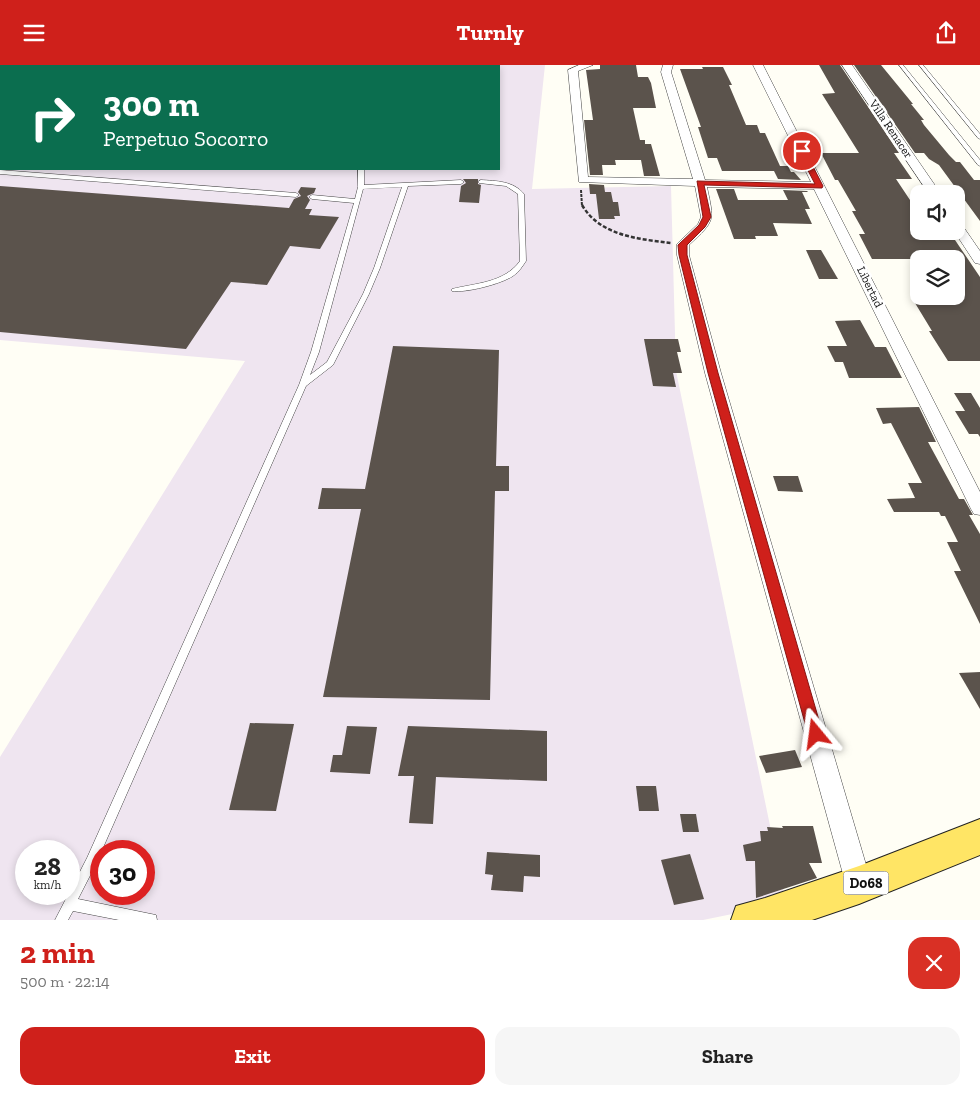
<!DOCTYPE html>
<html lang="en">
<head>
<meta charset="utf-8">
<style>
  :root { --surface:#fff; --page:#f6f6f6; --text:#222; --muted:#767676; --accent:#cf201b }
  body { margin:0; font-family:"Zilla Slab",serif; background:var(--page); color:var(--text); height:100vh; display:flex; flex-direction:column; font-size:19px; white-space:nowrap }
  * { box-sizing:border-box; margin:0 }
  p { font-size:16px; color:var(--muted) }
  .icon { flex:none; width:28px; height:28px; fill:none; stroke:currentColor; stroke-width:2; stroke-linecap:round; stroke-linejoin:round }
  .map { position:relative; height:855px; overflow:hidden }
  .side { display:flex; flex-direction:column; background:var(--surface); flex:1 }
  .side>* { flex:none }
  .hud { position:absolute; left:0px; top:0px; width:500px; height:105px; box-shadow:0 2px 8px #0003; background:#0b6e4f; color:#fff; overflow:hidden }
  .controls { position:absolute; left:910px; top:120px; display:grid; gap:10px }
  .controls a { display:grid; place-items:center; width:55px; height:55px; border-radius:10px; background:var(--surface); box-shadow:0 2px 8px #0003; font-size:25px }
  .speed { position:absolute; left:15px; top:775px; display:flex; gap:10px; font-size:25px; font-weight:700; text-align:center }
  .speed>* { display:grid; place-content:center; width:65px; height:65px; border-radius:50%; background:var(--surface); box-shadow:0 2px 8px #0003; line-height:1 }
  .speed small { font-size:12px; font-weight:400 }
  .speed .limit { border:8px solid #d22; background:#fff; color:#111 }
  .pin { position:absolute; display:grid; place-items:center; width:42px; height:42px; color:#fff; margin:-21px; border:2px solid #fff; border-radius:50%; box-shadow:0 1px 5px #0007 }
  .me { position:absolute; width:55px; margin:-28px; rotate:344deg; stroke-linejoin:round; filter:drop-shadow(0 0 4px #0008) }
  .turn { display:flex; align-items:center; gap:18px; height:105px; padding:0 20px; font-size:22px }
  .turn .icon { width:65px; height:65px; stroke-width:2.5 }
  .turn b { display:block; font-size:35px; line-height:42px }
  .round { display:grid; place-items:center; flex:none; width:52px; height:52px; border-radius:15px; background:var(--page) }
  .summary { display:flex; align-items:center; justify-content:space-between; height:85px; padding:0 20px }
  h1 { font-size:30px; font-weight:700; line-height:38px; color:var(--accent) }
  .cta { display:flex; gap:10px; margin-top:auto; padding:10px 20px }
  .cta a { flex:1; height:58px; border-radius:15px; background:var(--accent); color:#fff; font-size:20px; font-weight:700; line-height:58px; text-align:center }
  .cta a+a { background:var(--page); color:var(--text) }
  header { display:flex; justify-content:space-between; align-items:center; height:65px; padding:0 20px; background:var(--accent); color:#fff; font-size:22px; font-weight:700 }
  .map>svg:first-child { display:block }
  .industrial { fill:#efe5f0; fill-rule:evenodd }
  .building { fill:#5b534c }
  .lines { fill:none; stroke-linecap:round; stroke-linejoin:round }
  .lane-casing { stroke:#444; stroke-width:1 }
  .street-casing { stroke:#444; stroke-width:1 }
  .primary-casing { stroke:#222; stroke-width:2 }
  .path-far1 { stroke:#333; stroke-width:2; stroke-dasharray:3 1; stroke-linecap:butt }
  .path { stroke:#333; stroke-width:2.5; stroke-dasharray:4 2; stroke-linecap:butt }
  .lane { fill:#fff; fill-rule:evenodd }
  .street { fill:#fff; fill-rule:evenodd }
  .primary { fill:#ffe565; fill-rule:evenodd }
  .route { fill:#cf201b; stroke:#871512 }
  .labels { text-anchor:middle; stroke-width:5; stroke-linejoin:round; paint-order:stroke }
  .far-street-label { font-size:12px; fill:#111; stroke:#fff }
  .shield { fill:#fff; stroke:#585858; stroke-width:1 }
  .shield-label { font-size:14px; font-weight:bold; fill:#111 }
</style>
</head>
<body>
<header><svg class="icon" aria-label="menu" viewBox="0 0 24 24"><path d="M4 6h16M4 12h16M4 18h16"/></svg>Turnly<svg class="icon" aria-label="share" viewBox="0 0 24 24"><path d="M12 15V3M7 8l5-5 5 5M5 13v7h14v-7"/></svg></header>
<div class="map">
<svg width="980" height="855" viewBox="0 0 980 855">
  <rect width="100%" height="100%" fill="#fffef5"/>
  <path class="industrial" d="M204,0H545L532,124L671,121L676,306L786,838L703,855H0V692L245,296L0,275V68L1,104H499V1H200ZM26,786H69V829H26ZM101,786H144V829H101Z"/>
  <g class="building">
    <path d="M600,0H636L638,12H648L651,18L656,43H633L640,75H645V79H651L660,111H644L641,95H615L616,100H602L603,110H590L584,55H593L586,5L600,4Z"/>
    <path d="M819,0H840L899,88H894L912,114H896L916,144H919V166H942L948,175H955L980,212V296H948L929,266H932L915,238L957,237L956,194H872L859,169H865L852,146H856L838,115H835L821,88H859L822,29L835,28Z"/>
    <path d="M854,0H881L913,39H911L924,55H921L924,60L949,90L956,97H960L974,115H980V156L939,100L929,94L924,88H915Z"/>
    <path d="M702,2H723L732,20H729L746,60H757L760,68H765L780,101H788L791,107H794L801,115L778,114L774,106H722L717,93H708L698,62H701L680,4H703Z"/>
    <path d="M463,114H478V119L481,120L479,138L459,137L461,121L466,118Z"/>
    <path d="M589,119L604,120L605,127H611L613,137H618L620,151H614L615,154H599L596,129H590Z"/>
    <path d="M0,121L289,143L294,134L301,131L298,127L301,122L316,123L314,128L307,131L310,135L305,144H312L309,150L339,152L320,184L290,181L267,220L231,217L186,284L0,267Z"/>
    <path d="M716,124H734L738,135H788L783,125L807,126L808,127H802L810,144H805L812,159L773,158L778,171H755L756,174H734Z"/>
    <path d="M806,185H821L838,214H819Z"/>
    <path d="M860,255L875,282H886L902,313H849L843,297H835L827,281H847L835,256Z"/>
    <path d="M644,274H678L681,287H677L682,308H673L676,322L653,321Z"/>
    <path d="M393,281L499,285L496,401H509V426H495L490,635L323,632L361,444H318L322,423L365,424Z"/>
    <path d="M954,328H971L980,343V372L978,369H969L955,346H965Z"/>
    <path d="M919,342L936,377H928L959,434H964L973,450H969L980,469V559L954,506H961L947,477H958L945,451H941L939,447H894L887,434L915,433L908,418H922L891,358L883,359L876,343Z"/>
    <path d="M773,411H798L803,427L778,426Z"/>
    <path d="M980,607V644L959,608Z"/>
    <path d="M250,658L294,659L276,746L229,745Z"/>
    <path d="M347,661L377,662L370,709L330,707L333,690H342Z"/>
    <path d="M408,661L547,666V716L436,712L433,759L409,758L414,711H398Z"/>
    <path d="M795,685L802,702L766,708L759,691Z"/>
    <path d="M636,721H656L659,746H639Z"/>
    <path d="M680,749H696L699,767H683Z"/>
    <path d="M782,761H813L822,798H809L817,813L756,833L755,796H746L743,780L761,776L760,766H768L767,762L783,763Z"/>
    <path d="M487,787L540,790V812L524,811L523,827L491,825L493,810L485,809Z"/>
    <path d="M690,789L704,834L674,840L661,795Z"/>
  </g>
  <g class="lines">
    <g class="lane-casing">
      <g id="lane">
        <rect x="377" y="0" width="4" height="1"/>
        <path d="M899,0H903L980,95V101L978,100Z"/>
        <path d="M919,0H923L980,69V74L978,73Z"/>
        <path d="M358,104H364V120L461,115L464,117L461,119L408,121L380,203L369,229L333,300L306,321L95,801L78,834L151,849L156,850L157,855H119L73,846L68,855H55L87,793L299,320L311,287L354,138L312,134L309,132L312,130L355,134L358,122ZM402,122L374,203L363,229L327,297L310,310L319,287L363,124Z"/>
        <path d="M0,105L296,128L299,130L296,132L0,109Z"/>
        <path d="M481,115C497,116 513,116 524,129L526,196C522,202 519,207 513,211C501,219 466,228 452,226V224C476,218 504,218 520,196L518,129L506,121L479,118V116Z"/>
      </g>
    </g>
    <g class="street-casing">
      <g id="street">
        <path d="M579,0H593L578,6L588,112L693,114L661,7L663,0H673L671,7L705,115L811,117L753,0H763L980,427V450L974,449L971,444L814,124L707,122C714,156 716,155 689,180V190L721,308L872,820L868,829L859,833L850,829L846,820L705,308L677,190V179L698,159L701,152L695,121L579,117L568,5Z"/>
        <path d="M842,0H852L941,129H929Z"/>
        <path d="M956,156L960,157L980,186V199L975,198L954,166H956Z"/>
      </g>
    </g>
    <g class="primary-casing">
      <path id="primary" d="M980,754V790L859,839L812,855H731L736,841L765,833L859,801Z"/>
    </g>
    <path class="path-far1" d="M581,125L582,141"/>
    <path class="path" d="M582,140C600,171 639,174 671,178"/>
    <use href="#lane" class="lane"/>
    <use href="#street" class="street"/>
    <use href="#primary" class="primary"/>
  </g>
  <path class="route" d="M799,84L805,86L823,121L822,123L704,120L711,152L705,162L687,180V190L718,308L823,669L821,673L816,675L811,673L808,669L708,308L679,190L678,180L699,160L703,152L697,116L815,119L798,86Z"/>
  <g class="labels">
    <g class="far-street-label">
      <text transform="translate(891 64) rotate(56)" y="4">Villa Renacer</text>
      <text transform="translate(870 222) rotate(64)" y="4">Libertad</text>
    </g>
    <rect class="shield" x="843.5" y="806.5" width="45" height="23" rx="4"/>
    <g class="shield-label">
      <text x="866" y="823">D068</text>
    </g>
  </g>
</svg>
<div class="controls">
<a><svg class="icon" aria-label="sound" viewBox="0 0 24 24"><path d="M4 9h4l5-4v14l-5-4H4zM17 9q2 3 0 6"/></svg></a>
<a><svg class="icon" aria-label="layers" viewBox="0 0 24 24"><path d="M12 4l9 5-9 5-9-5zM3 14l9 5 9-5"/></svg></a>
</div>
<div class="speed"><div>28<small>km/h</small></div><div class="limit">30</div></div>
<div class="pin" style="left:802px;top:86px;background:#d93025"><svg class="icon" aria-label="arrive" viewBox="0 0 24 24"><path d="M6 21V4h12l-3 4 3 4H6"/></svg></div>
<svg class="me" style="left:816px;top:669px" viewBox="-20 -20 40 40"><path d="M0-17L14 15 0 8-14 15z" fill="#cf201b" stroke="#fff" stroke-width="4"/></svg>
<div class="hud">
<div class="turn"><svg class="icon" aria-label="right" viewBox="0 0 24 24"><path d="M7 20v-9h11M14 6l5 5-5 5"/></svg><div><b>300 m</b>Perpetuo Socorro</div></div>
</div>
</div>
<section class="side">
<div class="summary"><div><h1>2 min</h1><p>500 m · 22:14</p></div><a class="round" style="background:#d93025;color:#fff"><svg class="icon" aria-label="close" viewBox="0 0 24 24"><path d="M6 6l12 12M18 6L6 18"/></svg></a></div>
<div class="cta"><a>Exit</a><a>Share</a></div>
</section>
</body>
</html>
